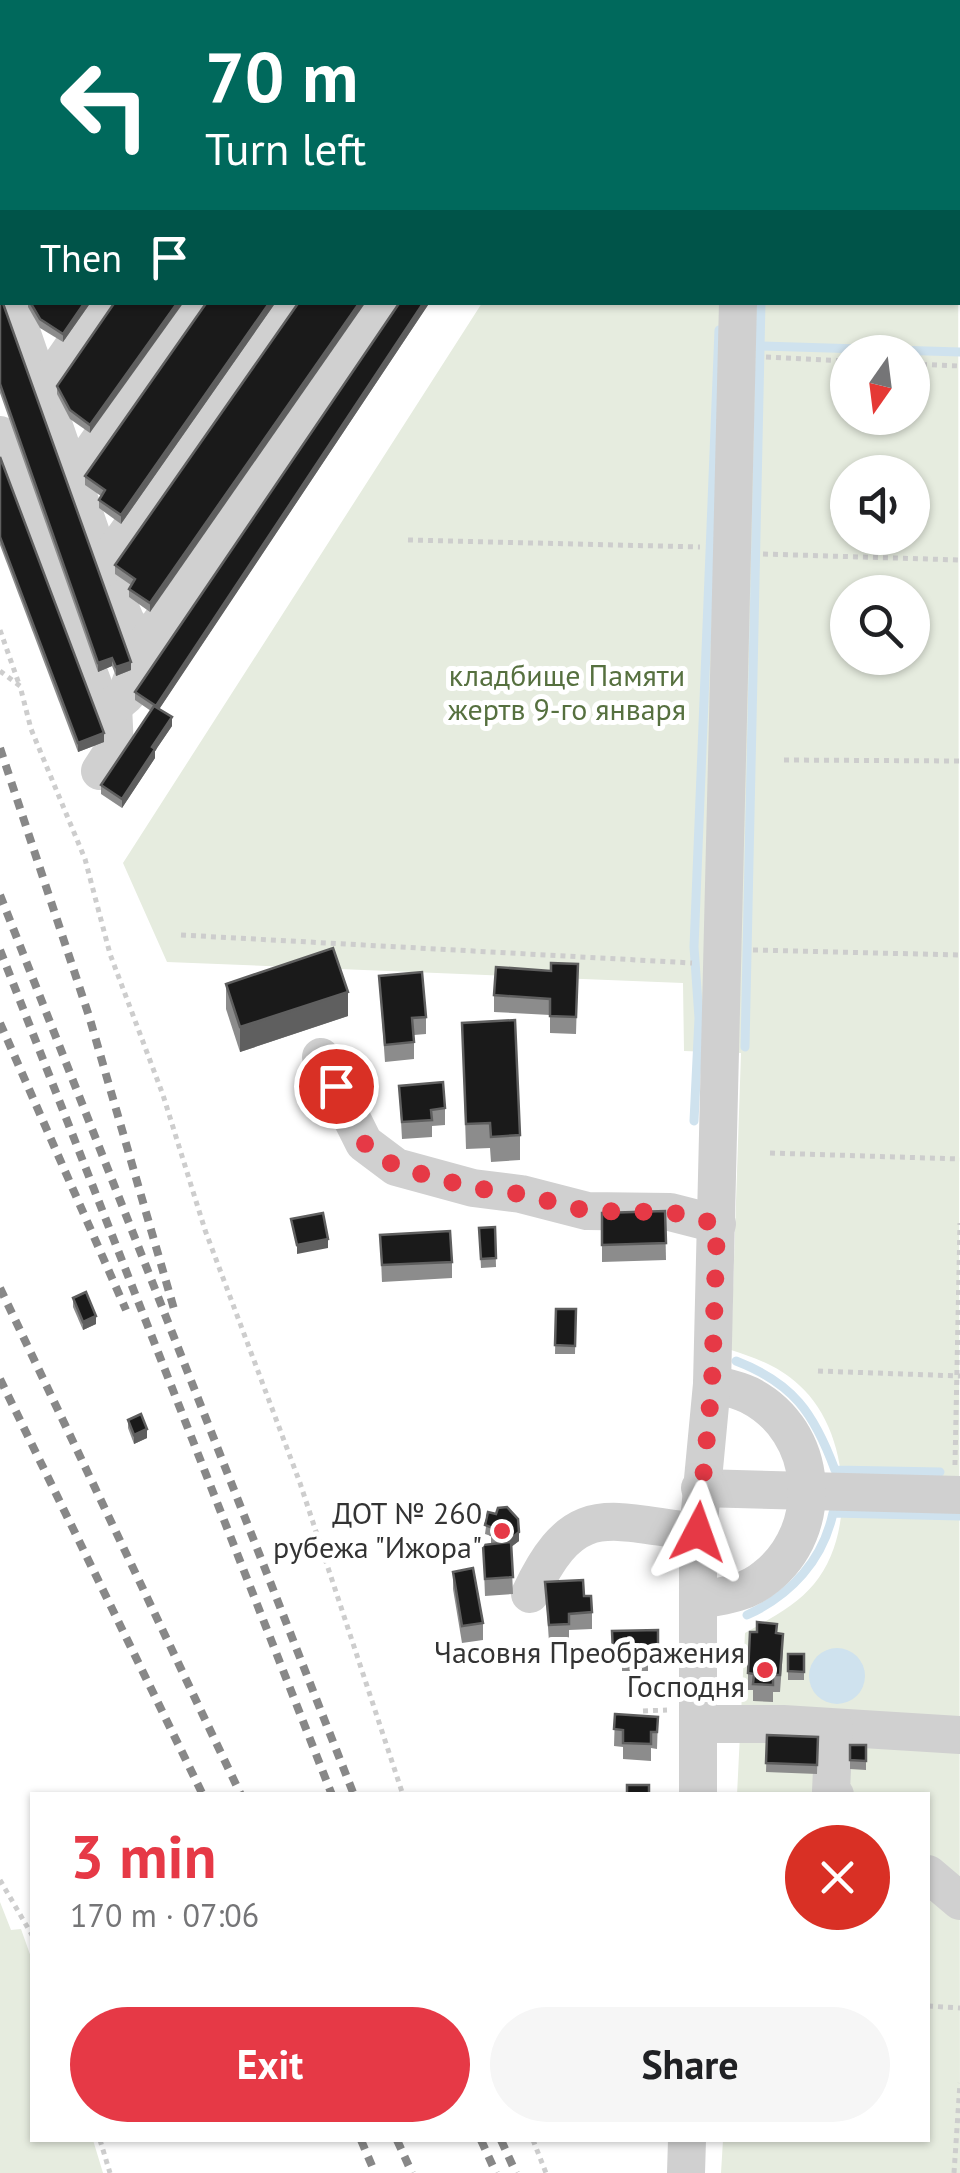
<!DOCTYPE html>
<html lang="en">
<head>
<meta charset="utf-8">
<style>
  :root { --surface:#fff; --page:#f6f6f6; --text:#202124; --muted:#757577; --accent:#e63946 }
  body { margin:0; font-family:"PT Sans",sans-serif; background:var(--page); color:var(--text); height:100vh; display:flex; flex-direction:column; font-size:38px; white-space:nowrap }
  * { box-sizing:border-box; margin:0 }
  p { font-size:32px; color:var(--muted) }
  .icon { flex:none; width:55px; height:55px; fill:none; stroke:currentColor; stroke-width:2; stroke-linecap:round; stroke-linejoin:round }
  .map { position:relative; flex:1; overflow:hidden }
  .panel { position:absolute; left:30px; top:1792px; width:900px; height:350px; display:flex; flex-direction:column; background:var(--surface); border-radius:0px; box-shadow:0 2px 8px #0004 }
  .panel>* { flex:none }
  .hud { position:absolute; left:0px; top:0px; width:960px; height:305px; box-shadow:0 2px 8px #0004; background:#00695c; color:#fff; overflow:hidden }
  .needle { width:65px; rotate:194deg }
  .tools { position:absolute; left:830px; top:335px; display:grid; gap:20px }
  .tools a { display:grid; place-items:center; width:100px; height:100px; border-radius:50%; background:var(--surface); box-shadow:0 2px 8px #0004; font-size:50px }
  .pin { position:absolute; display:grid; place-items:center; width:85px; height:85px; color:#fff; margin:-42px; border:5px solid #fff; border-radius:50%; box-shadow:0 2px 10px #0007 }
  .me { position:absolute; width:110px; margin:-55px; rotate:4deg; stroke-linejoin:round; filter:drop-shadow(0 0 8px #0008) }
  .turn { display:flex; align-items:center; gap:35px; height:210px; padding:0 40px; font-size:45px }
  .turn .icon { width:130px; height:130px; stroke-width:2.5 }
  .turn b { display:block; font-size:70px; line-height:85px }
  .then { display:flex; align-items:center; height:95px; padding:0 40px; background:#0003; gap:20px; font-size:38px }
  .round { display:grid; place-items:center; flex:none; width:105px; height:105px; border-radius:52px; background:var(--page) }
  .summary { display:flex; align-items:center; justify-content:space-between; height:170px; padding:0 40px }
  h1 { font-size:60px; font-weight:700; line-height:75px; color:var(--accent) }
  .primary-button { display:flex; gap:20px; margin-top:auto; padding:20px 40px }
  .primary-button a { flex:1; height:115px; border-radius:60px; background:var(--accent); color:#fff; font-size:40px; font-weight:700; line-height:115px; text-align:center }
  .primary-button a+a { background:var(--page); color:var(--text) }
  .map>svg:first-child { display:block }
  .green { fill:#e6ecdf; fill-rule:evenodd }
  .water { fill:#cfe2ee }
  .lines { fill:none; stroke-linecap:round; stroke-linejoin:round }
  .stream { stroke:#cfe2ee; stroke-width:9 }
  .path { stroke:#cdcdcd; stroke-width:5; stroke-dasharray:5 5; stroke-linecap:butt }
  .minor { stroke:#d0d0d0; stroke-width:38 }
  .rail { stroke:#888; stroke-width:8; stroke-dasharray:10 8; stroke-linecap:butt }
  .wall { fill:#8c8c8c }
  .shaded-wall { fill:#5f5f5f }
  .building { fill:#1a1a1a; stroke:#5f5f5f; stroke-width:2.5 }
  .route { stroke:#e63946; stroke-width:18; stroke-dasharray:0 32.4 }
  .poi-dot { fill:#e63946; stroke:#fff; stroke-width:4 }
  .labels { text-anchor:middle; stroke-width:10; stroke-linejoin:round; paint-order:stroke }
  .park-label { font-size:30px; fill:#56703f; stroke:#fff }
  .poi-label { font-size:30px; fill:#333; stroke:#fff; text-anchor:end }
</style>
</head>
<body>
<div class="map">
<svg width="960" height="2173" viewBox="0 0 960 2173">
  <rect width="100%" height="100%" fill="#fff"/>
  <g class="green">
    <path d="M958,93L960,2173H721L723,2140H928V1795H737L745,1633C768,1620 797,1605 814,1584C857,1533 850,1430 799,1385C780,1367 756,1358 731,1350L741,1053L684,1051L683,983L167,962L123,863L482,303L958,302ZM848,352H912V418H848ZM848,472H912V538H848ZM848,592H912V658H848Z"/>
    <path d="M0,1902L11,1930L21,1929L32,1960V2140H93L103,2173H0Z"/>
  </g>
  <circle class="water" cx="837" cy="1676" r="28"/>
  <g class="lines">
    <g class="stream">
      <path d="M760,346L960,352"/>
      <path d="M745,1047L761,302"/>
      <path d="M694,1121L699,1018L694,947L719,330"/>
      <path d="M736,1361C793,1383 814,1413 835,1470L940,1472"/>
      <path d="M747,1615C791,1595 823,1560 833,1513L960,1516"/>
    </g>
    <g class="path">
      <path d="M766,357L848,361"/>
      <path d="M912,364L960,366"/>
      <path d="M408,540L700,547"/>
      <path d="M763,554L960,560"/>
      <path d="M0,630L19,684"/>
      <path d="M0,671L20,686L31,729L85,859L110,954L163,1095L205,1230L300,1483L403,1795"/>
      <path d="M784,760L960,761"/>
      <path d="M181,935L692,963"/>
      <path d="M753,950L960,955"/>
      <path d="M770,1153L960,1159"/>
      <path d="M818,1371L960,1376"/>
      <path d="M955,1465L960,1223"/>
      <path d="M643,1711L667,1710"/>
      <path d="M0,1880L32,1935"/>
      <path d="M928,2006L960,2008"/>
      <path d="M100,2140L110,2173"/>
      <path d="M533,2140L546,2173"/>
      <path d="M954,2173L960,2083"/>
    </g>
    <g class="minor">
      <path d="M892,0L913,2"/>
      <path d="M44,2L46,0"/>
      <path d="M136,2L138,0"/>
      <path d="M227,2L229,0"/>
      <path d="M312,2L314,0"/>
      <path d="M407,2L408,0"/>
      <path d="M502,2L504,0"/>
      <path d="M596,2L598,0"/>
      <path d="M811,2V0"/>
      <path d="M958,8H960"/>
      <path d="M0,65L2,61"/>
      <path d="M0,195L2,191"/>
      <path d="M11,302L103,568L126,622L145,645"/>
      <path d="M42,392L104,302"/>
      <path d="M0,435L97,695L113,706L115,748L100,771"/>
      <path d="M72,480L196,302"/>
      <path d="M103,568L290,302"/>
      <path d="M113,706L126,695L145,645L386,302"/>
      <path d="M321,1057L364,1143L396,1167L473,1188L521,1194L587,1211L670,1212L717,1224"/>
      <path d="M700,1488L960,1495"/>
      <path d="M530,1594C575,1498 608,1522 698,1532"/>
      <path d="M700,1600C724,1596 747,1593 766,1577C826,1530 820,1431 749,1395C737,1389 724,1387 712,1384"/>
      <path d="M700,1724H783L960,1735"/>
      <path d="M834,1728L831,1791L835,1795"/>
      <path d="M698,1795V1532L712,1384L738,302"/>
      <path d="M928,1874L960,1901"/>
      <path d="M686,2173L687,2140"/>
    </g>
    <g class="rail">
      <path d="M0,748L89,1016L174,1309"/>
      <path d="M0,895L354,1795"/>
      <path d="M0,950L332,1795"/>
      <path d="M0,1023L126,1310"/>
      <path d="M0,1288L241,1795"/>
      <path d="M0,1379L203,1795"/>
      <path d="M361,2140L375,2173"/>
      <path d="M397,2140L412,2173"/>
      <path d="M481,2140L496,2173"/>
      <path d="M501,2140L516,2173"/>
    </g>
  </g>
  <g class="wall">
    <path d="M0,295L131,670L116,676L112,666L98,672L0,393Z"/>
    <path d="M28,302H91L63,342L40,328L28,307Z"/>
    <path d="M115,302L90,433L70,419L57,394V386Z"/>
    <path d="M207,302H276L121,524L99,508V500L101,496L85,485V476Z"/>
    <path d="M299,302L150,612L129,597V589L131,585L115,574V565Z"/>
    <path d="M400,302H430L159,709L172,726L155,751V758L122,808L101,794V785L151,711L135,700V692Z"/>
    <path d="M0,457L104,742L78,752L0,545Z"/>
    <path d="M578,964L576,1034L550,1033V1015L494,1012V995L551,971Z"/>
    <path d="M379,976L426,1017V1034L414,1035V1059L385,1062Z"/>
    <path d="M226,984L348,1016L240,1052L226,1009Z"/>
    <path d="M462,1023L520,1135V1160L491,1162L490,1148L466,1149Z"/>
    <path d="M399,1086L445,1108V1125L432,1126V1137L402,1139Z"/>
    <path d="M665,1211L666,1260L602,1262V1213Z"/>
    <path d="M495,1227L496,1267L481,1268L479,1228Z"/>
    <path d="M380,1235L452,1262V1278L382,1282Z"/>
    <path d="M73,1298L96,1324L83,1330L73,1307Z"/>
    <path d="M556,1309H576L575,1354H555Z"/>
    <path d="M128,1420L147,1438L134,1444L128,1428Z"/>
    <path d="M488,1512L519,1541L511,1547L513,1594L485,1596L483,1545L491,1543V1536L485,1534Z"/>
    <path d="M453,1572L483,1623V1640L462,1643L453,1589Z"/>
    <path d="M545,1582L584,1596L592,1612V1629L569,1630V1641L549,1642Z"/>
    <path d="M658,1630V1661H648V1671H622V1662H613L612,1631Z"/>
    <path d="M777,1633L783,1651L780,1692H773V1702L753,1701V1690H748V1673Z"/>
    <rect x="788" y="1654" width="16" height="26"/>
    <path d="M615,1714L658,1717L657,1749L651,1748V1761L623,1759V1747L614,1746Z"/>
    <path d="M767,1735L818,1737L817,1774L766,1772Z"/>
    <path d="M866,1745V1770L850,1769V1760Z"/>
  </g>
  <g class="shaded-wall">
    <path d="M85,302H91L63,342V334Z"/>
    <path d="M178,302H184L90,433V425Z"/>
    <path d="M270,302H276L121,524V515Z"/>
    <path d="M360,302H366L150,612V603Z"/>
    <path d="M424,302H430L156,714V706Z"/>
    <path d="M112,658V666L98,672V663Z"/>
    <path d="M131,662V670L116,676V667Z"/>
    <path d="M172,717V726L155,751V758L122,808V799L152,747Z"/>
    <path d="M104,733V742L78,752V743Z"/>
    <path d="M348,992V1016L240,1052V1027Z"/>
    <path d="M328,1239V1248L297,1254V1245Z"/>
    <path d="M96,1316V1324L83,1330V1322Z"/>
    <path d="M147,1429V1438L134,1444V1435Z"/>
    <path d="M519,1532V1541L507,1550V1542Z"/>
  </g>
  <g class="building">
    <path d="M0,0H27L25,2H2V35L0,38Z"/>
    <path d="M53,0H118L116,2H52Z"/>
    <path d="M144,0H209L207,2H143Z"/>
    <path d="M237,0H269L268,2H235Z"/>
    <path d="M326,0H389L387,2H324Z"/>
    <path d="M419,0H482L480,2H417Z"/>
    <path d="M511,0H538L542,2H509Z"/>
    <path d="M625,0H770L782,2H624Z"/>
    <path d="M960,20V59H958Z"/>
    <path d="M2,72V158L0,156V76Z"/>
    <path d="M0,295L131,662L116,667L112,658L98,663L0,384Z"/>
    <path d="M30,302H85L63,334L40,319Z"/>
    <path d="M115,302H178L90,425L70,410L57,386Z"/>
    <path d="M207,302H270L121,515L99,500L105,490L85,476Z"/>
    <path d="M299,302H360L150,603L129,589L135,579L115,565Z"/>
    <path d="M400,302H424L156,706L135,692Z"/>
    <path d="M0,457L104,733L78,743L0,537Z"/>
    <path d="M154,706L172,717L152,747L155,749L122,799L101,785Z"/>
    <path d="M333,948L348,992L240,1027L226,984Z"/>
    <path d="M551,963L578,964L576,1017L550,1016V999L494,995L496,967L551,971Z"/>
    <path d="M422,972L426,1017L412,1018L414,1042L385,1045L379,976Z"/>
    <path d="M515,1020L520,1135L491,1137L490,1123L466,1124L462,1023Z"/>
    <path d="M443,1082L445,1108L431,1110L432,1120L402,1122L399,1086Z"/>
    <path d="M665,1211L666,1243L602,1245V1213Z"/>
    <path d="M323,1213L328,1239L297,1245L291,1219Z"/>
    <path d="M495,1227L496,1258L481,1259L479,1228Z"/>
    <path d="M450,1231L452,1262L382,1265L380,1235Z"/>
    <path d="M86,1292L96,1316L83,1322L73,1298Z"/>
    <path d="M556,1309H576L575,1346L555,1345Z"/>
    <path d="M141,1414L147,1429L134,1435L128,1420Z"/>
    <path d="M507,1507L518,1519L519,1532L507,1542L491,1535L493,1528L485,1525L488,1512L496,1514L498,1508Z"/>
    <path d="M511,1542L513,1577L485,1579L483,1545Z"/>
    <path d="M473,1568L483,1623L462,1626L453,1572Z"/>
    <path d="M583,1580L584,1596H591L592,1612L569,1614V1624L549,1625L545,1582Z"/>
    <path d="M757,1622L777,1624L776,1633L783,1634L780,1675H773V1685L753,1684L754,1674L748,1673L750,1632H757Z"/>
    <path d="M658,1630V1653H648V1662L622,1663V1653H613L612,1631Z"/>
    <path d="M788,1654H804V1672L788,1671Z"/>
    <path d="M615,1714L658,1717L657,1732H651V1744L623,1743V1730L614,1729Z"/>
    <path d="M767,1735L818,1737L817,1765L766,1763Z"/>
    <path d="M850,1745H866V1761L850,1760Z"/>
    <rect x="627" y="1785" width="22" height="10"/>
  </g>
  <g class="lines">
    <path class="route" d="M336,1086L364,1143L396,1167L473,1188L521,1194L587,1211L670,1212L717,1224L712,1384L698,1532"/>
  </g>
  <g class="poi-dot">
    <circle cx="502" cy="1531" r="10"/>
    <circle cx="765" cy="1670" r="10"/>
  </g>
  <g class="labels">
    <g class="park-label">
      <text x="567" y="686">кладбище Памяти<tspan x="567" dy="34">жертв 9-го января</tspan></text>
    </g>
    <g class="poi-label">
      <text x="482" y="1524">ДОТ № 260<tspan x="482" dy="34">рубежа "Ижора"</tspan></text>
      <text x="745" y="1663">Часовня Преображения<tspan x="745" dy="34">Господня</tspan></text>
    </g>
  </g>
</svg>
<div class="tools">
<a><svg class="needle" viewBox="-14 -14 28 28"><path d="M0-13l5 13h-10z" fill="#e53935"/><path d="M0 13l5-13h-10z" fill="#757577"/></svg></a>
<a><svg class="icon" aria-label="sound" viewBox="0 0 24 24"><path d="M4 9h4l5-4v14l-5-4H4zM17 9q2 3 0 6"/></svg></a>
<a><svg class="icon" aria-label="search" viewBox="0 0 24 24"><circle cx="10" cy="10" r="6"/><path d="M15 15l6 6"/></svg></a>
</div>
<div class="pin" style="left:336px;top:1086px;background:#d93025"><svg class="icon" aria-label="arrive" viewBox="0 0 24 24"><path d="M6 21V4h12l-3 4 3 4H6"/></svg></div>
<svg class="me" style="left:698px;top:1532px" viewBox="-20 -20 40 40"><path d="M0-17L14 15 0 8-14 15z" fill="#e63946" stroke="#fff" stroke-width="4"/></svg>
<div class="hud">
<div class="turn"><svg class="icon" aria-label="left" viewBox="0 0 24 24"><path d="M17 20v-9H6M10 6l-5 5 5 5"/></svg><div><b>70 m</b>Turn left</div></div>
<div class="then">Then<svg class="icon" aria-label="arrive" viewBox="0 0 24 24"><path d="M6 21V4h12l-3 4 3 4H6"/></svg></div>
</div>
<section class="panel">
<div class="summary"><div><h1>3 min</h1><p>170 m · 07:06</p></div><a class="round" style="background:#d93025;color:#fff"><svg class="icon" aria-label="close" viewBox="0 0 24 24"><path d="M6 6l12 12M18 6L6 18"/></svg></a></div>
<div class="primary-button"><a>Exit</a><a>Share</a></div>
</section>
</div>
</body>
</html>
